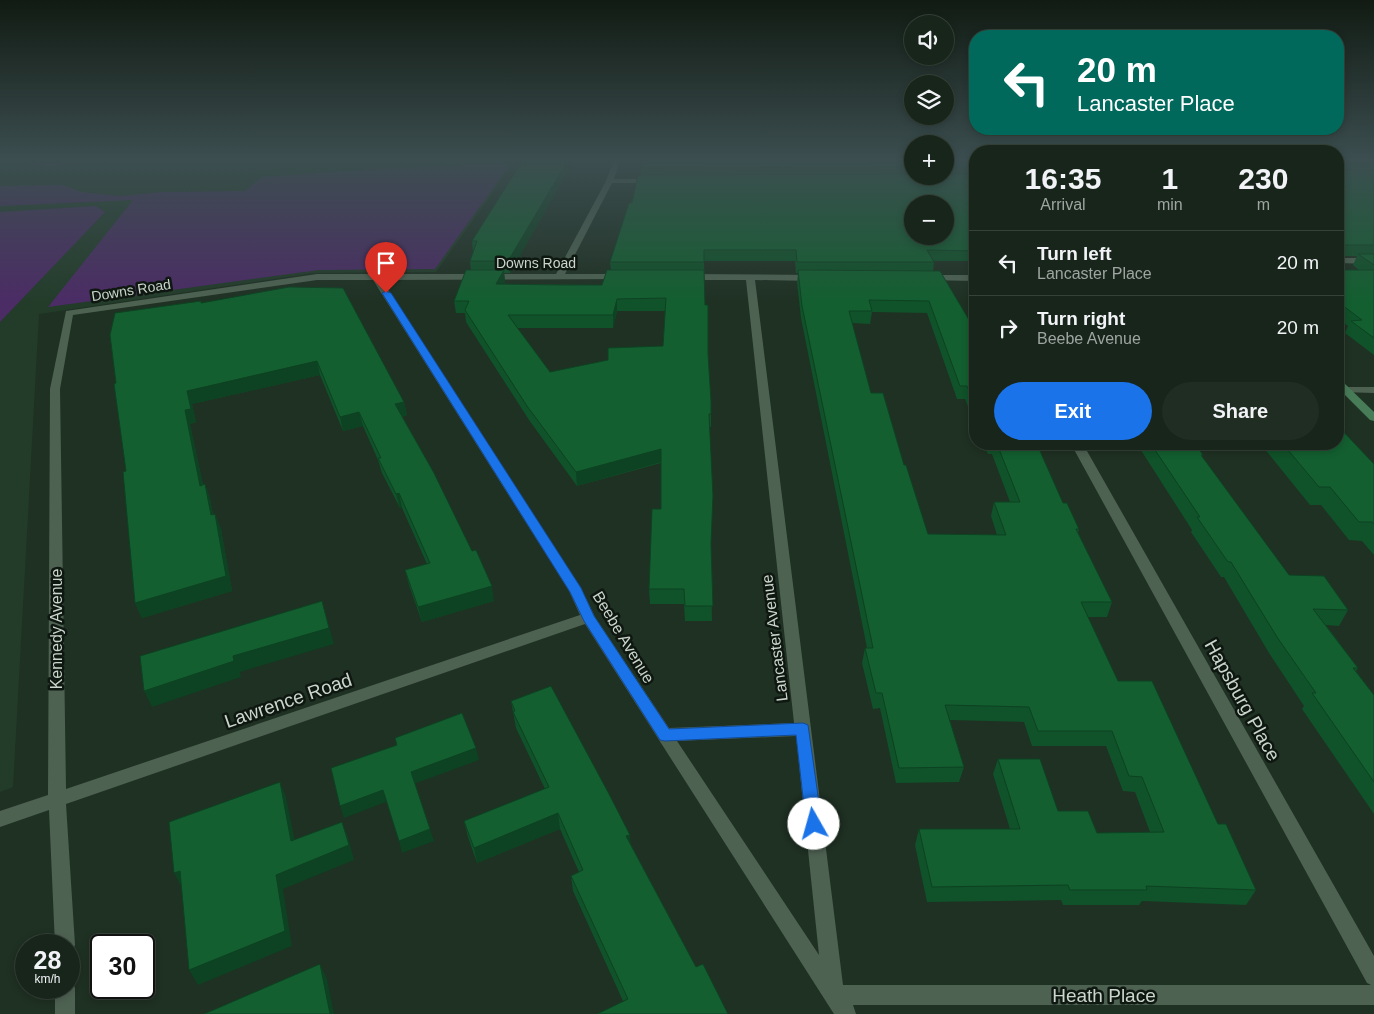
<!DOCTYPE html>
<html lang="en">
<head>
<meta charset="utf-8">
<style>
  :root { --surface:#17251a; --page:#202d23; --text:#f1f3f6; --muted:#9ea5a2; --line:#364239; --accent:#1a73e8 }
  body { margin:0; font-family:Arial,sans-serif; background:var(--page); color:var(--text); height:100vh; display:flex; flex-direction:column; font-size:19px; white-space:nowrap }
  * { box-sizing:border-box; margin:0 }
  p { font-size:16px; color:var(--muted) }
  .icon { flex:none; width:28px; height:28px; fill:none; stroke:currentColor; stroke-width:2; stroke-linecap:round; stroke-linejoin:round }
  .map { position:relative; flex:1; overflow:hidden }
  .drawer { position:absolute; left:969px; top:145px; width:375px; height:305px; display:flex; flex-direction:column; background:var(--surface); border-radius:20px; box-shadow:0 2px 8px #0003,0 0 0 1px var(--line) }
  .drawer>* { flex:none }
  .top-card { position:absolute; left:969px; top:30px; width:375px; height:105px; border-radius:20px; box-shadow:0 2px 8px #0003,0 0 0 1px var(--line); background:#00695c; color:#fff; overflow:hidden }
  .buttons { position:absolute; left:904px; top:15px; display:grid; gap:10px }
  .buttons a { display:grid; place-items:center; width:50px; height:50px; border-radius:50%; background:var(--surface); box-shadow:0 2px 8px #0003,0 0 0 1px var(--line); font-size:25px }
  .speed { position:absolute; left:15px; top:934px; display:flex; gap:10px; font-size:25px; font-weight:700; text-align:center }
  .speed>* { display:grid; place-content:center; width:65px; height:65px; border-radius:50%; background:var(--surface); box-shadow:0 2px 8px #0003,0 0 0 1px var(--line); line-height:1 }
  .speed small { font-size:12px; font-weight:400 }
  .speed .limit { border:2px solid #111; border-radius:8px; background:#fff; color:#111 }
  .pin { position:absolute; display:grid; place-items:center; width:42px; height:42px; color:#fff; margin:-51px -21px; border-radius:50% 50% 50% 0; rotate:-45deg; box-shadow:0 0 5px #0007 }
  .pin .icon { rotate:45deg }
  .me { position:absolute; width:55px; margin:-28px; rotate:353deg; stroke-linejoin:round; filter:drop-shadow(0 0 4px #0008) }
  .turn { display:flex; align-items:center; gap:18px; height:105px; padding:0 25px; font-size:22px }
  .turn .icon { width:65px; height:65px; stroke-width:2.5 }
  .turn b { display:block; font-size:35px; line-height:42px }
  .eta { display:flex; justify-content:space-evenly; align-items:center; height:85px; text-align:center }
  .eta b { font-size:30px; font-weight:700; line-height:35px }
  .cta { display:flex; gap:10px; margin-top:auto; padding:10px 25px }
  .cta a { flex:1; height:58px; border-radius:30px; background:var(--accent); color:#fff; font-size:20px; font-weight:700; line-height:58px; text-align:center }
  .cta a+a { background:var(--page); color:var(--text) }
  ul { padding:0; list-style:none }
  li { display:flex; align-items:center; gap:15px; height:65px; padding:0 25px; border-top:1px solid var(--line) }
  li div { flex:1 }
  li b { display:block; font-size:19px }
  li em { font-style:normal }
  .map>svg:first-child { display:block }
  .built { fill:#233c2a }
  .green { fill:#4b2c65 }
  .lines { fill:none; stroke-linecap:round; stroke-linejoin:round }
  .minor { fill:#4e6252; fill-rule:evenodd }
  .secondary { fill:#487c58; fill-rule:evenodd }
  .wall { fill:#105229; fill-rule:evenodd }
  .shaded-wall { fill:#0d4222 }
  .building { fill:#135f30; stroke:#0d4222; fill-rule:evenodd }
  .route { fill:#1a73e8; stroke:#114b97 }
  .labels { text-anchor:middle; stroke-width:5; stroke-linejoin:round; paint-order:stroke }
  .far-street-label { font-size:14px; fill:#cad5cc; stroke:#0f1711 }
  .street-label { font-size:16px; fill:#cad5cc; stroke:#0f1711 }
  .near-street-label { font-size:19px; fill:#cad5cc; stroke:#0f1711 }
</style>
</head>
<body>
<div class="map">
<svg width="1374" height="1014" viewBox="0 0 1374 1014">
  <rect width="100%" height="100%" fill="#1f3123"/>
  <path class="built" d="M0,160H516L436,272L314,273L39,314L13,787L0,792Z"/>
  <g class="green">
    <path d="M4,160H122C85,163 40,172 4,160Z"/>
    <path d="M475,160H513L435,269L319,270L48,307L133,200L0,206V186L63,185L81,192L120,196L162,192L245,191L262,177L385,168L456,166Z"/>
    <path d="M96,206L105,212L0,322V212Z"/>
  </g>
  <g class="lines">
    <g class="minor">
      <path d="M614,160H620L614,179H653L657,181L653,183H612L565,274H620L623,275V279L382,280L581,588L595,617L669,728L794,723L746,280H688L684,277L688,274L813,275L817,278L813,281L755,280L843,985H1371L1367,983L1071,444H1083L1374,956V1005H853L856,1014H834L585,624L66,804L75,945L72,952L69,953V945H55L49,810L0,827V811L48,795L50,389L66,311L317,274H556L606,181ZM317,280H373L569,591L580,615L66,789L60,389L73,315ZM796,736L819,955L677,741Z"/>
      <path d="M1374,258V264L1338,263V258Z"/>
      <path d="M928,275H975V281L925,280L924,278Z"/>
      <path d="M1345,387H1374V393L1341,392L1340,390Z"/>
      <path d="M69,979L72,981L75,988V1014H55V988H69Z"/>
    </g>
    <path class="secondary" d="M1338,380L1342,381L1374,412V421L1370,420L1338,388Z"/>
  </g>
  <g class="wall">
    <path d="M523,160H574L510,273H504L505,282L504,284L602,285L611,270L610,262L641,175V168L912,160V176H945V160H975V261H933L934,262L933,271L975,331V424L965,399H957L927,313L872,312L870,324L852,323L871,393L904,465L928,534L997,535L991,516L994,502H1010L992,454H988L983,444H1036L1063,503L1079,529L1078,533L1112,602L1107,617H1088L1118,681L1218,824L1256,890L1246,905L1142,901L1139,905H1063L1061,900L927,902L915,845L919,829H1010L993,774L998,759L1058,811L1097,833L1150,832L1135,792L1123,791L1106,746H1032L1024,722L950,720L964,767L959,782L896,783L880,708L873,709L862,663L865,648H867L801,318L797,282L798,273H796L795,261H704L705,305L711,401V427H709L712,621H685L684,604H650L649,589L661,509V463L577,486L529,420L466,322L465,313H456L454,301L471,270L470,261L473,252L472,241ZM617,311H665L663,346L608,360L550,372L517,328H613Z"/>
    <path d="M1338,160H1374V355L1345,333L1348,326L1338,318V270H1359L1353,265L1357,256H1340L1338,254Z"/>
    <path d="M202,303L404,402L407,415L402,417L494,601L422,622L409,585L405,570L427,564L402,508H400L382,473L378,460L363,426L343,431L320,375L192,404L196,422L190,424L203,485L205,484L210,499L213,515L221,529L232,591L142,618L135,603L126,471L116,383Z"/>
    <path d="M1137,444H1195L1203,455L1202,457L1289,575L1348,610L1339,626L1326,625L1358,668L1356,671L1374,695V814L1302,709L1304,706L1269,653L1224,577H1221L1191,532L1192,530Z"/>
    <path d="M1266,444H1338L1374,464V555L1362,541L1349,540L1321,505H1310L1264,448Z"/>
    <path d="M511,701L630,843L696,967L623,1001L573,891L571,876L579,872L560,829L477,863L468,837L464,821L545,789L516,728Z"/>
  </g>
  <g class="shaded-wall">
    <path d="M568,160H574L510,273L508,261Z"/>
    <path d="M504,270L505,282L497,296L496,284Z"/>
    <path d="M617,299V311L613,328V315Z"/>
    <path d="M317,361L320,375L192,404L196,422L190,424L206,500L200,486L185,410L187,391Z"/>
    <path d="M404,402L407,415L398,418L395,404Z"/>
    <path d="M359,412L363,426L343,431L340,417Z"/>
    <path d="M661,449V462L577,486L576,472Z"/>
    <path d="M205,484L210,499L216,530L211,515Z"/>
    <path d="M399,493L402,508H400L396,494Z"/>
    <path d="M215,514L221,529L232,591L142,618L135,603Z"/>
    <path d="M492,586L494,601L422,622L418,607Z"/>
    <path d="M322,601L334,644L240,672L241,677L152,707L144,691L233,656Z"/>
    <path d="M476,748L479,760L414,784L411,772Z"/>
    <path d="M280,782L286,797L298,856L291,841Z"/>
    <path d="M383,790L386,802L344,818L340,806Z"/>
    <path d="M558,813L560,829L477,863L474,848Z"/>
    <path d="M342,822L348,837L354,860L283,889L292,946L198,985L189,970L276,875Z"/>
    <path d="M430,829L434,841L402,853L399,841Z"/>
    <path d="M630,835L631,850L626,836Z"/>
    <path d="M180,871L182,888L174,873Z"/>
    <path d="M320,964L327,979L334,1014H330Z"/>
  </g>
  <g class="building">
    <path d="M523,160H568L508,261H470L477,241H472Z"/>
    <path d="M644,160H912V167L641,168Z"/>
    <rect x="945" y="160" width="30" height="7"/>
    <path d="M1338,160H1374V163L1342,162L1340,168L1342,170H1374V245H1345L1338,240Z"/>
    <path d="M912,174V176H945V174H975V251L927,250L934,262H797L796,250H704V262H610L629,203H632L638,175ZM912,204H945V236H912Z"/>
    <path d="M1358,254H1374V265Z"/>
    <path d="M466,270H504L496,284L560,285H602L607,270H704L705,305H708V354L711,401V414H709L713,496L711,544L713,606H685L684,589H649L652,509H661V449L576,472L527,406L465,310L469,301H454ZM666,298L663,346L608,348V360L550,372L508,315H613L617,299Z"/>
    <path d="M798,270L940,271L965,313L975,331V404L967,386H960L929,301L869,300L872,311H849L871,393H883L904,465H906L928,534L1006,535L994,502H1020L997,444H1036L1040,451L1063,503H1067L1079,529H1076L1112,602H1081L1118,681H1152L1218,824H1226L1256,890L1146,886L1147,890H1070L1068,885L932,887L919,829H1020L998,759H1040L1058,811H1088L1097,833L1164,832L1142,777L1129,776L1112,731H1038L1029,707L945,705L964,767L899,768L882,693H876L865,648H873L802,306Z"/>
    <path d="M1338,270H1374V338L1351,321L1362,320L1338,302Z"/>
    <path d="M289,287L343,288L404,402L395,404L434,473L472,551L476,550L492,586L418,607L405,570L430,563L399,493L396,494L378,458H381L359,412L340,417L317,361L187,391L191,409L185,410L200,486L205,484L211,515L215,514L226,576L135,603L123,472L126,471L114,384L116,383L110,335L115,313L201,301V303Z"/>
    <path d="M1338,426L1374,464V524L1372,522H1359L1330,487H1319L1283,444H1338Z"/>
    <path d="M1151,444H1195L1203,455H1201L1289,575L1324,576L1348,610L1313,609L1358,668H1353L1374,695V782L1312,693H1316L1277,637L1231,562H1228L1197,517H1200Z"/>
    <path d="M322,601L329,628L233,656L234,661L144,691L140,656Z"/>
    <path d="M551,686L608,792L630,835L626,836L696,967L703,964L728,1014H597L628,999L571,876L583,870L558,813L474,848L464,821L549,787L513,712L515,711L511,701Z"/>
    <path d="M462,713L476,748L411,772L430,829L399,841L383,790L340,806L331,768L397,745L395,738Z"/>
    <path d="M280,782L291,841L342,822L349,845L276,875L285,931L189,970L180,871L174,873L169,822Z"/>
    <path d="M320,964L330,1014H204Z"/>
  </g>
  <linearGradient id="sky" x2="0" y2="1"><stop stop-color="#111b13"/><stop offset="0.53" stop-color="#3c4e50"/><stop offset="1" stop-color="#3c4e50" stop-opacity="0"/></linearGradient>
  <rect width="1374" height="302" fill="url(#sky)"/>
  <path class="route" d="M386,291L391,293L581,588L594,616L669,729L803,723L808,725L822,824L820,829L814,831L808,829L806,824L796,735L665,741L660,740L584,621L570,592L382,293Z"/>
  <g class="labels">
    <g class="far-street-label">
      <text x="536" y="268">Downs Road</text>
      <text transform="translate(131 290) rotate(-9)" y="5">Downs Road</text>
    </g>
    <g class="street-label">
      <text transform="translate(56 629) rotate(-90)" y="6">Kennedy Avenue</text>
      <text transform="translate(624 637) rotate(59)" y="6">Beebe Avenue</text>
      <text transform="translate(774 638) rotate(-97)" y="6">Lancaster Avenue</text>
    </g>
    <g class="near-street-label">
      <text transform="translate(288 700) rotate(-19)" y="7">Lawrence Road</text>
      <text transform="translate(1243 700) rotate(61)" y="7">Hapsburg Place</text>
      <text x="1104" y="1002">Heath Place</text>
    </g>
  </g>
</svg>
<div class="buttons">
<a><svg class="icon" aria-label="sound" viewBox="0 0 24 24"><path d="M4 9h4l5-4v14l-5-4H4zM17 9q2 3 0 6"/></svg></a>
<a><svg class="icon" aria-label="layers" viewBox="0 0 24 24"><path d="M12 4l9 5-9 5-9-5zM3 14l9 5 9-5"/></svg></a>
<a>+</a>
<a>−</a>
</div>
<div class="speed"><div>28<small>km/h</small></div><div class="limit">30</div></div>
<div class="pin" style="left:386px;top:293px;background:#d93025"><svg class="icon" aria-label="arrive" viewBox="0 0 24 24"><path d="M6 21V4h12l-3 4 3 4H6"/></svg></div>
<svg class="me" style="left:814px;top:824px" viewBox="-20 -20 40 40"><circle r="19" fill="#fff"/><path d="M0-13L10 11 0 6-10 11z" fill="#1a73e8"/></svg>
<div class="top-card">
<div class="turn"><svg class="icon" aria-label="left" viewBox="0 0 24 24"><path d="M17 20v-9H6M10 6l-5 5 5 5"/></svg><div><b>20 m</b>Lancaster Place</div></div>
</div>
<section class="drawer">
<div class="eta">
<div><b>16:35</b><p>Arrival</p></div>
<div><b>1</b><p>min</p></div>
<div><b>230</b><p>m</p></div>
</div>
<ul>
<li><svg class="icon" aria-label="left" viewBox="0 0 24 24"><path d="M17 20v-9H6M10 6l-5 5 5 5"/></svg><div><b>Turn left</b><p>Lancaster Place</p></div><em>20 m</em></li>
<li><svg class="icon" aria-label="right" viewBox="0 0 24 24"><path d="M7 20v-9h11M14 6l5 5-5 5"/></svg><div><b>Turn right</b><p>Beebe Avenue</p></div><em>20 m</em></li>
</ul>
<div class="cta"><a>Exit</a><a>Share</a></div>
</section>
</div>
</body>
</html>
